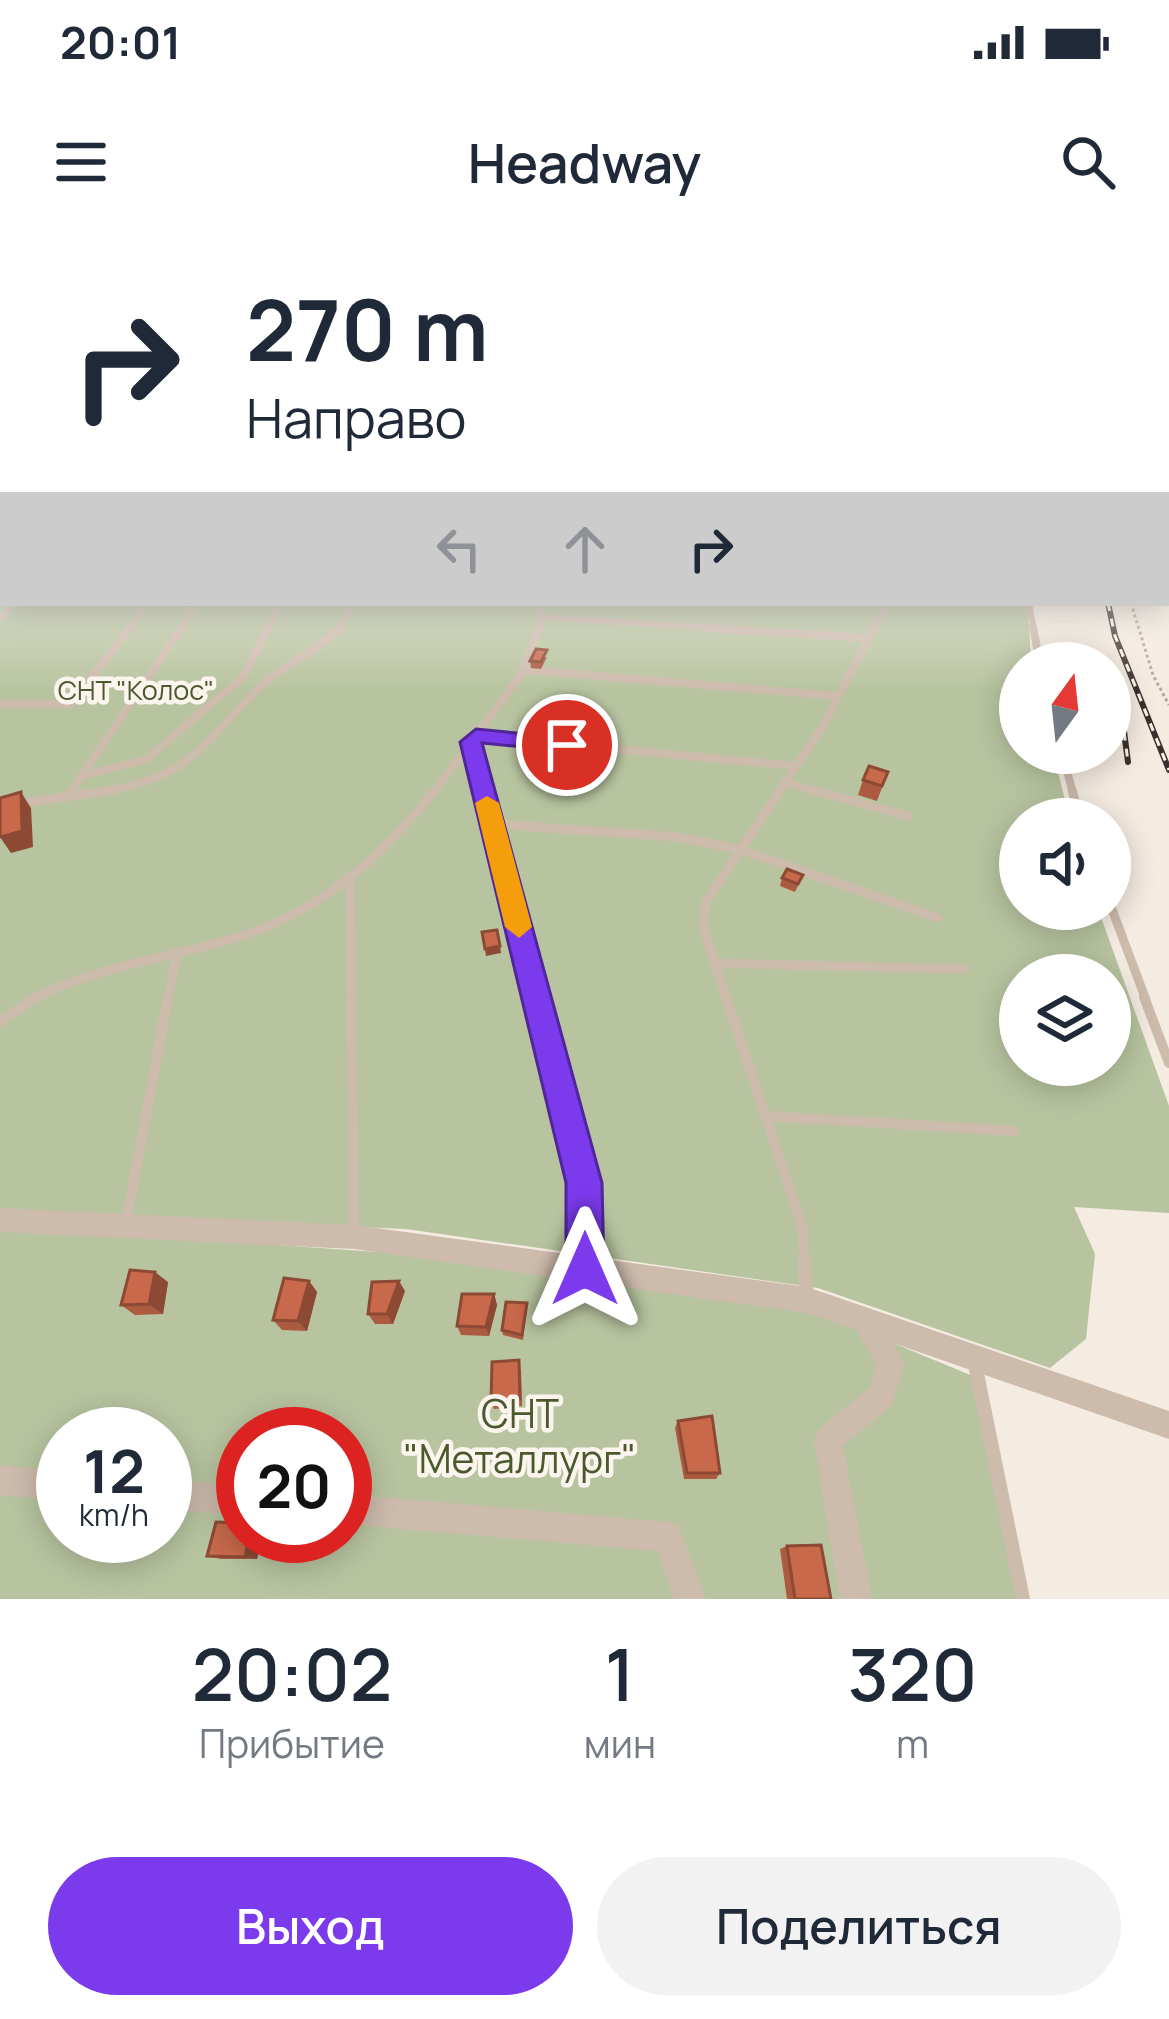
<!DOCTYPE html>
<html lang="ru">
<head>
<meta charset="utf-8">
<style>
  :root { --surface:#fff; --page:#f2f2f3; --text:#1f2937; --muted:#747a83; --accent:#7c3aed }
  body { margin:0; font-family:Manrope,sans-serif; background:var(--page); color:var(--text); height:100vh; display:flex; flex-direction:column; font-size:45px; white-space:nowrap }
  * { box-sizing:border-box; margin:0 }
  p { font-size:39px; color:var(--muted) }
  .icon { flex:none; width:66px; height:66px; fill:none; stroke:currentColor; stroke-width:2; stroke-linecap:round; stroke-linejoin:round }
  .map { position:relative; height:1359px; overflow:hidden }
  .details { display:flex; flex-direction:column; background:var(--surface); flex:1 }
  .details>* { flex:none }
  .banner { position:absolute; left:0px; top:0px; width:1170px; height:366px; box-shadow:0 6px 30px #0003; background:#fff; color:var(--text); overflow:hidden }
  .needle { width:78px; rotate:15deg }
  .buttons { position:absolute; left:999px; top:402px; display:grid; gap:24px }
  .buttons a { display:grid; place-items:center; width:132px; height:132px; border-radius:50%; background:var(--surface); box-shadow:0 6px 30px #0003; font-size:60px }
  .speed { position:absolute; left:36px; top:1167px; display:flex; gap:24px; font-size:60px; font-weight:700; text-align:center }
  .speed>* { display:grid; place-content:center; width:156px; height:156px; border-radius:50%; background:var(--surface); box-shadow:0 6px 30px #0003; line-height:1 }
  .speed small { font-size:30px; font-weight:400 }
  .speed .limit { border:18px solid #d22; background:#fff; color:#111 }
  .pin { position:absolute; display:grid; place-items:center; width:102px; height:102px; color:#fff; margin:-51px; border:6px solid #fff; border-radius:50%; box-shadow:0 3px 12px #0007 }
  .me { position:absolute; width:132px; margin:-66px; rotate:0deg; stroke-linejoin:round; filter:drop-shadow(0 0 9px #0008) }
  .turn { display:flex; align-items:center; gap:42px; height:252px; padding:0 48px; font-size:54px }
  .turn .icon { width:156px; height:156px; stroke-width:2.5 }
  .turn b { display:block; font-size:84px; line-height:102px }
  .lanes { display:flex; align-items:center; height:114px; padding:0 48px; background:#0003; justify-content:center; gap:60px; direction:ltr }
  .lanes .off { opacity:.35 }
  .eta { display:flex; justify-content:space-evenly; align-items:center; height:204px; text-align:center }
  .eta b { font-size:72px; font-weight:600; line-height:84px }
  .button { display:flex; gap:24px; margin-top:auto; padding:24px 48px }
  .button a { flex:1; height:138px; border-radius:72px; background:var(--accent); color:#fff; font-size:48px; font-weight:600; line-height:138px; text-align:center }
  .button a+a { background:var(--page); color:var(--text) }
  .status { display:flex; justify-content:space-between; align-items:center; height:84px; padding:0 60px; background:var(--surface); direction:ltr }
  .status svg { height:33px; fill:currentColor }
  header { display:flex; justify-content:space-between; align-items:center; height:156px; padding:0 48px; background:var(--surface); font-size:54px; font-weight:600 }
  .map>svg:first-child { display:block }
  .green { fill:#b8c4a0; fill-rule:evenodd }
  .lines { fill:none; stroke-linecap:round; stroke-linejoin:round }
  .path { stroke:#b9a596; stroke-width:3; stroke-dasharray:3 3; stroke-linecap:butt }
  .lane-far4 { stroke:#cdbbac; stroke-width:6 }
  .lane-far3 { stroke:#cdbbac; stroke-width:8 }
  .lane-far2 { stroke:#cdbbac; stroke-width:9 }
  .lane-far1 { stroke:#cdbbac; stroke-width:10 }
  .lane { stroke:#cdbbac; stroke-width:14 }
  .street { fill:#cdbbac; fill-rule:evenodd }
  .rail-casing { stroke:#3b302b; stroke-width:6 }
  .rail { stroke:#fbf5ee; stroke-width:3; stroke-dasharray:8; stroke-linecap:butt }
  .wall { fill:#ac5a40 }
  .shaded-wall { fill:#8c4a34 }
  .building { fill:#c8694b; stroke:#8c4a34; stroke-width:3 }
  .route { fill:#7c3aed; stroke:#51269a; stroke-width:3 }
  .slow { fill:#f59e0b }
  .labels { text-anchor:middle; stroke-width:9; stroke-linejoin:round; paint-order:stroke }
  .far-park-label { font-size:27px; fill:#4a5a2e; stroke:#fbf5ee }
  .near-park-label { font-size:39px; fill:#4a5a2e; stroke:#fbf5ee }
</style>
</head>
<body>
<div class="status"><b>20:01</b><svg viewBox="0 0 49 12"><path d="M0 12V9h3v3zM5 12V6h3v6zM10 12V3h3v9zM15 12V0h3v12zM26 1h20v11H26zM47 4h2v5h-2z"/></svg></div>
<header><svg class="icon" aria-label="menu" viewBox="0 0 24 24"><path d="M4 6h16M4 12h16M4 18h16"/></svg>Headway<svg class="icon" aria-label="search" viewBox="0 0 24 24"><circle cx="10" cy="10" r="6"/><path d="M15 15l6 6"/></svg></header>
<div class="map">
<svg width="1169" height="1359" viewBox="0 0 1169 1359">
  <rect width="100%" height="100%" fill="#f4ebe1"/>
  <g class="green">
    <path d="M0,261L3,363H1028L1031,423H1020V513H1053L1070,579H1020V669H1098L1169,866V973L1074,967L1095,1014L1086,1099L1050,1128L818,1048L406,989L0,972ZM1020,735H1110V825H1020Z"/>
    <path d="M0,985L406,1014L591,1043L799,1064L980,1139L1023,1359H0ZM63,1194H165V1296H63ZM243,1194H345V1296H243Z"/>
  </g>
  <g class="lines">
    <path class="path" d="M1131,363L1153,435L1169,465"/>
    <g class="lane-far4">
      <path d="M1029,363L1034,390"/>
      <path d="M542,377L743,390"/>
      <path d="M0,378L14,363"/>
      <path d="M128,390L148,363"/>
      <path d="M180,390L198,363"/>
      <path d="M268,390L282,363"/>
      <path d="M338,390L355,363"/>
      <path d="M539,390L542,363"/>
      <path d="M873,390L887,363"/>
    </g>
    <g class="lane-far3">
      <path d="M696,387L866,398"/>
      <path d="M1033,387L1040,423"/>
      <path d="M524,430L838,456"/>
      <path d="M0,464H72L130,387"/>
      <path d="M476,496L795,526"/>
      <path d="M471,502L484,553"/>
      <path d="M1062,513L1073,553"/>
      <path d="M82,536L147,519L243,437L269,387"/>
      <path d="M784,542L823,553"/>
      <path d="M70,553L182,387"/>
      <path d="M96,553C196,538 200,503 265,443C289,422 319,410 341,387"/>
      <path d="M433,553L520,436L540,387"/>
      <path d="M779,553L823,486L875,387"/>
    </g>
    <g class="lane-far2">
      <path d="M483,550L537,760"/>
      <path d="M812,550L908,576"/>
      <path d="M1072,550L1080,579"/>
      <path d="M68,556L72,550"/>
      <path d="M0,566L114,550"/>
      <path d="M492,584L677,597L739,609L938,678"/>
      <path d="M350,638L351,760"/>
      <path d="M1110,664L1146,760"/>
      <path d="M715,723L964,729"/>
      <path d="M31,760C95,727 163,719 232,699C317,675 381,618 435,550"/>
      <path d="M168,760L177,711"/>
      <path d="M727,760L703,686L706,662L781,550"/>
    </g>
    <g class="lane-far1">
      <path d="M351,757L354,992"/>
      <path d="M536,757L584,943L585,1024"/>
      <path d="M726,757L802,986L805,1024"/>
      <path d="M1144,757L1169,823"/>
      <path d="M0,782L36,757"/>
      <path d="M765,876L1014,891"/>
      <path d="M126,983L168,757"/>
    </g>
    <g class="lane">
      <path d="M585,1021V1029"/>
      <path d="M804,1021L807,1058"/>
      <path d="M975,1124L1023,1359"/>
    </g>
    <g class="street">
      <path d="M0,968L354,985L807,1047L1169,1171V1199L893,1103L904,1124L892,1165L843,1206L872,1359H840L814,1200L818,1190L870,1147L876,1126L857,1090L807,1073L354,1009L0,992Z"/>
      <path d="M0,1225L63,1231V1261L0,1255Z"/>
      <path d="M165,1239L243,1246V1276L165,1269Z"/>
      <path d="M345,1254L668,1282L679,1286L706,1359H674L658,1311L345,1284Z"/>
    </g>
    <g class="rail-casing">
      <g id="rail">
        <path d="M1108,363L1115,396L1169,530"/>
        <path d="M1120,461L1128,522"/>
      </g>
    </g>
    <use href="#rail" class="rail"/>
  </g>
  <g class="wall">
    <path d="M547,417L541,429L531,428L530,421Z"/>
    <path d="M888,532L877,561L858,555L863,540Z"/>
    <path d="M803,635L795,652L780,646L782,638Z"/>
    <path d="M309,1041L317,1052L307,1091L282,1090L273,1080Z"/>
    <path d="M168,1042L163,1074L135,1075L121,1065Z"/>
    <path d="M405,1051L393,1084H375L368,1074Z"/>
    <path d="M494,1054L497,1065L489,1096L461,1095L457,1086Z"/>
    <path d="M527,1068L523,1100L503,1095L502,1090Z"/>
    <path d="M521,1129L522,1166L494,1169L491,1161Z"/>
    <path d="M678,1181L720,1233L716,1239H684L675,1188Z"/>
    <path d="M90,1296H151L144,1317L84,1312Z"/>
    <path d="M243,1296H262L257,1319H221L207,1316Z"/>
    <path d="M787,1306L831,1359H787L780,1309Z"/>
  </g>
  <g class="shaded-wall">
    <path d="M21,552L31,568L33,607L11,613L0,597Z"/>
    <path d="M500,706L501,713L486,716L485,709Z"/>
    <path d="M155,1032L168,1042L163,1074L149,1064Z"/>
    <path d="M309,1041L317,1052L307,1091L298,1081Z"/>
    <path d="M399,1041L405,1051L393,1084L387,1074Z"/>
    <path d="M494,1054L497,1065L489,1096L486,1087Z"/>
    <path d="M165,1208L172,1211L165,1229Z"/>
    <path d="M134,1296H151L144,1317L128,1314Z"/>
    <path d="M249,1296H262L257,1319L245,1317Z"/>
  </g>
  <g class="building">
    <path d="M536,409L547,410L541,422L530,421Z"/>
    <path d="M869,526L888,532L882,546L863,540Z"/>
    <path d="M21,552L22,591L0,597V558Z"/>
    <path d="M787,629L803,635L798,644L782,638Z"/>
    <path d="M497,690L500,706L485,709L482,692Z"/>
    <path d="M130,1030L155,1032L149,1064L121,1065Z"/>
    <path d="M284,1038L309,1041L298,1081L273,1080Z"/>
    <path d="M399,1041L387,1074H368L372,1042Z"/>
    <path d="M462,1054H494L486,1087L457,1086Z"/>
    <path d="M506,1062L527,1063L522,1095L502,1090Z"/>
    <path d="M519,1120L520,1159L491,1161L492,1122Z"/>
    <path d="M712,1176L720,1233H687L678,1181Z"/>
    <path d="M216,1282L243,1283V1296H249L245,1317L207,1316Z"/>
    <path d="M90,1296H134L128,1314L84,1312Z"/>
    <path d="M821,1305L831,1359H795L787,1306Z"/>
  </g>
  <linearGradient id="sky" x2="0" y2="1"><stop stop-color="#7eb2d2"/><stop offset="0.58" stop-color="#faf6f2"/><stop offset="1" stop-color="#faf6f2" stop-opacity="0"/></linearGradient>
  <rect width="1169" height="451" fill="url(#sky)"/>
  <path class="route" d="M476,489L567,498L578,505L567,511L482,503L602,943L604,1029L599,1043L585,1048L572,1043L566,1029V943L460,502Z"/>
  <path class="slow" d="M487,556L499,563L532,687L519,698L505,687L475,563Z"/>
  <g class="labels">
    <g class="far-park-label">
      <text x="136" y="460">СНТ "Колос"</text>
    </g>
    <g class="near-park-label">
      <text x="520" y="1188">СНТ<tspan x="520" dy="45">"Металлург"</tspan></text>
    </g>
  </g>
</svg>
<div class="buttons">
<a><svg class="needle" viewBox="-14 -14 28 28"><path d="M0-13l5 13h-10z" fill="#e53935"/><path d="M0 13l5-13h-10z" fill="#747a83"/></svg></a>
<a><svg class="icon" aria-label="sound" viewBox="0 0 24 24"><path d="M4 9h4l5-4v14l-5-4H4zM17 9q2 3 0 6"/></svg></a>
<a><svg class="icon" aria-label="layers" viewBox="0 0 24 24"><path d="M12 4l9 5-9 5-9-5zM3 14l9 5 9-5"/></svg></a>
</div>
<div class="speed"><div>12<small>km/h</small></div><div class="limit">20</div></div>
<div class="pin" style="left:567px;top:505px;background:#d93025"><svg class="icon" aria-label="arrive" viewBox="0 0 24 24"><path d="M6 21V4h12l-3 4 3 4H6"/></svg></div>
<svg class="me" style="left:585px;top:1029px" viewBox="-20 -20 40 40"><path d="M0-17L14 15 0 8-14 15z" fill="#7c3aed" stroke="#fff" stroke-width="4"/></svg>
<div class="banner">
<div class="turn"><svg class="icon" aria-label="right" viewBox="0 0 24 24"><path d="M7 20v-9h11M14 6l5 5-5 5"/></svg><div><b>270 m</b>Направо</div></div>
<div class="lanes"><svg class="icon off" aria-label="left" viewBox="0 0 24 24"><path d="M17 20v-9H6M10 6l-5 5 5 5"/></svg><svg class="icon off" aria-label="ahead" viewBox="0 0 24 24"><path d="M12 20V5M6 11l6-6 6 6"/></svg><svg class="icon" aria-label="right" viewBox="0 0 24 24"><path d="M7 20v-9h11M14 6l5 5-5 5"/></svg></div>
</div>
</div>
<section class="details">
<div class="eta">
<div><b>20:02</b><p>Прибытие</p></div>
<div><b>1</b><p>мин</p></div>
<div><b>320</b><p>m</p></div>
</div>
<div class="button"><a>Выход</a><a>Поделиться</a></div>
</section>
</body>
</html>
